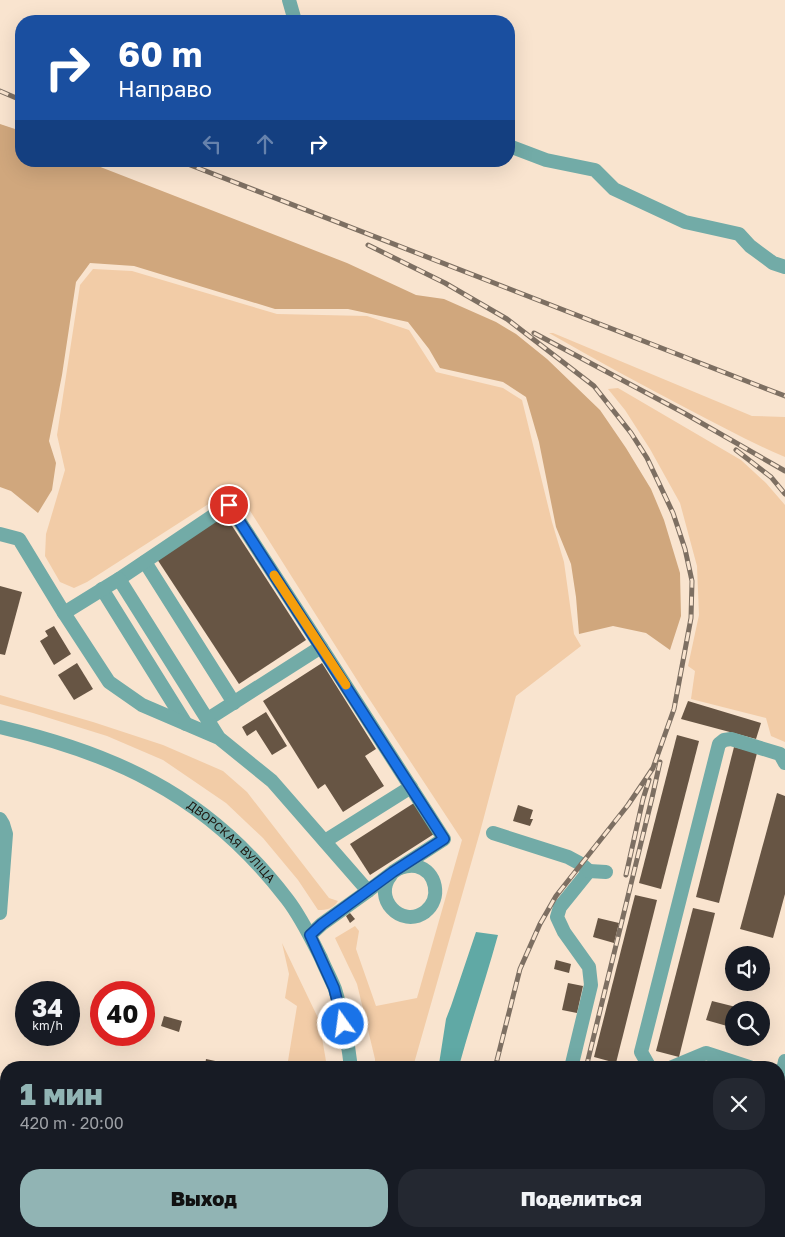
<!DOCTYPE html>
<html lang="ru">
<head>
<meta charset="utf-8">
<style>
  :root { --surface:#171b24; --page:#242831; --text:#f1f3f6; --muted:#9ea1a6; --accent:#91b4b4 }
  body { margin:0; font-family:"Golos Text",sans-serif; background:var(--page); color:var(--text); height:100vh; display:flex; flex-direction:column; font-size:19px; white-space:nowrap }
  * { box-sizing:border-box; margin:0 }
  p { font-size:16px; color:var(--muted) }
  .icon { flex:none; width:28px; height:28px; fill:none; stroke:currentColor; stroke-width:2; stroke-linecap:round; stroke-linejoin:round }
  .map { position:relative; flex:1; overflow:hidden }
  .side { position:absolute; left:0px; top:1061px; width:785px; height:176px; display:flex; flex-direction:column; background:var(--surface); border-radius:20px 20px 0 0; box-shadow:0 5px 20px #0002 }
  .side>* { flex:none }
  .banner { position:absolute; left:15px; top:15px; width:500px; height:152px; border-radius:20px; box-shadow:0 5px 20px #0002; background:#1a4fa0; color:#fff; overflow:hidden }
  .tools { position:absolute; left:725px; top:946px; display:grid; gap:10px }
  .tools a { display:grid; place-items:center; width:45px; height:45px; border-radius:50%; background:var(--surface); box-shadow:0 5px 20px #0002; font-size:25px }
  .speed { position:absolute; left:15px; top:981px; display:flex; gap:10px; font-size:25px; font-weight:700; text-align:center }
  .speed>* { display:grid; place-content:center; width:65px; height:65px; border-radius:50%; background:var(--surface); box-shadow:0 5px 20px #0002; line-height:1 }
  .speed small { font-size:12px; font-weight:400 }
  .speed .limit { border:8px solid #d22; background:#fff; color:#111 }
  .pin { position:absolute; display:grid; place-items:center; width:42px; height:42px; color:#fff; margin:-21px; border:2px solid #fff; border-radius:50%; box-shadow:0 1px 5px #0007 }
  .me { position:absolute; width:55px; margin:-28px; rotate:346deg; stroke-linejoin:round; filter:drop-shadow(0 0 4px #0008) }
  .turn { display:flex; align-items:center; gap:18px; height:105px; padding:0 20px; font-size:22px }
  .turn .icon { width:65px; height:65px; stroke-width:2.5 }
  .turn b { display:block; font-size:35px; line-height:42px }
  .lanes { display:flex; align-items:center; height:48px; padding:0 20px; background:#0003; justify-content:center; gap:25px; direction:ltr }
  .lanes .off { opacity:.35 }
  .round { display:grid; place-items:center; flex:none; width:52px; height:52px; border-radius:20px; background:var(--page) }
  .head { display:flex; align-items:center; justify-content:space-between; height:85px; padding:0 20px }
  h1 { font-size:30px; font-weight:800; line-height:38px; color:var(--accent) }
  .action { display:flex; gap:10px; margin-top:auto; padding:10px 20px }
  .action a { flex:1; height:58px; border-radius:20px; background:var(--accent); color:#111; font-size:20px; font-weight:800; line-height:58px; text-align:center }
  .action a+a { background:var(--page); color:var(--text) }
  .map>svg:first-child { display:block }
  .green { fill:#f2cca7 }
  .forest { fill:#d0a77d }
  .water { fill:#60a9a5 }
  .building { fill:#675544 }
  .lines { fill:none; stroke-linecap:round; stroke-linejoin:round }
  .minor { stroke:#72aba7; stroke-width:14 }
  .rail-casing { stroke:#7d6f62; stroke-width:5 }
  .rail { stroke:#f9e4cf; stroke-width:3; stroke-dasharray:9; stroke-linecap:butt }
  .route-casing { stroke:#114b97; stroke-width:12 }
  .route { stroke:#1a73e8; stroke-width:9 }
  .slow { stroke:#f59e0b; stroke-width:9 }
  .labels { text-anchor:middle; stroke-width:5; stroke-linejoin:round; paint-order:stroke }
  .street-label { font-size:12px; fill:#1e1710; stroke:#f9e4cf }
</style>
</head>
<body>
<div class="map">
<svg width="785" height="1237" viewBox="0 0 785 1237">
  <rect width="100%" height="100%" fill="#f9e4cf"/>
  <g class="green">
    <path d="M93,269L132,271L277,314L367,316L409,330L436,372L503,388L522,400L552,522L564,562L574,634L581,646L516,696L480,832L413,1067H375V1059L357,984L335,938L355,926L359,931L356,949L376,1006L417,998L462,840L364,691L235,487L87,582L74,588L60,582L45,556L46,534L65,470L57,435L80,285Z"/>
    <path d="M549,333H553L752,416L785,417V457C751,443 719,425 686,408C640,384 594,359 549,333Z"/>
    <path d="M618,388L741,460L766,483L785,505V742L771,736L766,718L691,699L695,671L688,666L699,615L697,566L680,503L650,449L625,410L608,389Z"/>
    <path d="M0,695L93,722L163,745L223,771L247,792L329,898L338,901C333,909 327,910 318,910L298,880L263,838L226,803L163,760L107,736L33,713L0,704Z"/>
    <path d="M282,943L319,1020L327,1067H287L297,1006L285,998L289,974Z"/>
    <path d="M237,1231H317L316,1237H236Z"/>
  </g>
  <path class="forest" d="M0,124L21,131V161H85L347,263L416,295L444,299L496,322L516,334L547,359L600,410L626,448L651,489L664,520L680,573L681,616L670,650L646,633L613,626L579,634L576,597L571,564L556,527L539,442L526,397L503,382L440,368L429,349L408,322L348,309H275L134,266L90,263L76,282L62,375L49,441L56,463L52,490L38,513L11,491L0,487Z"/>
  <path class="water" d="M476,932L498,935C486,979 471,1022 459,1066L444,1067L439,1064L446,1019L451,1006Z"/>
  <g class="building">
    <path d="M225,515L306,640L239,684L157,559Z"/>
    <path d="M0,586L22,592L5,655L0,654Z"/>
    <path d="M54,626L71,654L54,665L40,641L48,636L45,631Z"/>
    <path d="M77,663L93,689L74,700L58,675Z"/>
    <path d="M322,663L376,749L365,756L384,786L343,812L325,784L318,789L263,701Z"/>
    <path d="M688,701L761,723L756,739L681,719Z"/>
    <path d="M266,712L287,746L272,755L256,730L247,736L242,727Z"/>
    <path d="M677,735L699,741L661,889L639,883Z"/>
    <path d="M734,747L757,753L719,903L696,897Z"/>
    <path d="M777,793L785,796V894L773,938L740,929Z"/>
    <path d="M414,803L434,834L370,875L350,844Z"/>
    <path d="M518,805L533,810L530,819H533L530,826L513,821Z"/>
    <path d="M635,895L657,900L616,1063L594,1057Z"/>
    <path d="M693,908L715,913L679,1057L656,1051Z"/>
    <path d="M350,913L355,919L350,923L346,916Z"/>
    <path d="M598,918L619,923L614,943L593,937Z"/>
    <path d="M556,960L571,964L569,973L554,969Z"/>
    <path d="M568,983L583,986L577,1013L562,1010Z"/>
    <path d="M712,1001L744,1009L734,1010V1028L706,1020Z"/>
    <path d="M164,1016L182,1021L179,1032L161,1026Z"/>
    <path d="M206,1059L220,1062L219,1068H212L205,1066Z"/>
    <rect x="0" y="1154" width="6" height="12"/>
    <path d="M0,1180H6V1192L0,1191Z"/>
  </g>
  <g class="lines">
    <g class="minor">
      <path d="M289,0L295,21"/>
      <path d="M509,146L546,160L595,170L614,189L685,222L739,234L750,246L773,263L785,267"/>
      <path d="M0,534L19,539L64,613"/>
      <path d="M145,562L234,703"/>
      <path d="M119,579L229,505L321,647"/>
      <path d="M102,589L186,724"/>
      <path d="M208,719L321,647L444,839L393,872L368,891"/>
      <path id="s1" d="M0,727C52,739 106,756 153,782C205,810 251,852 287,899C301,917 311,938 321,958C325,968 331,979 335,989C343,1015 348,1041 351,1068"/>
      <path d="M219,738L119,579L64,613L109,682L142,705L219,738L272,781L368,891L322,924L310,935"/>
      <path d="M0,819L3,824L6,834L0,913"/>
      <path d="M493,833L568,857L581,864L589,871L560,907L557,917L564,932L589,967L591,985L571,1068"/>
      <path d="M325,841L411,787"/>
      <path d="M589,871L606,872"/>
      <path d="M391,875C372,898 401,929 425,912C442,899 437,871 416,866C410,865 405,866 400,868"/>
      <path d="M650,1068L641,1052L719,744L724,740L731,739L780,754L785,763"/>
      <path d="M670,1068L706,1053L752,1068"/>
      <path d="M782,1075L785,1061"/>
      <path d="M785,1156V1157"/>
      <path d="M0,1175H6"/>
      <path d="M0,1204H6"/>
      <path d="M646,1231L671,1237"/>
      <path d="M42,1237V1231"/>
      <path d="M152,1237V1231"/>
      <path d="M341,1237L342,1231"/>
      <path d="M530,1237L531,1231"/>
      <path d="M613,1237L615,1231"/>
      <path d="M746,1237L747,1231"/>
    </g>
    <g class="rail-casing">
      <g id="rail">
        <path d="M0,91L21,100"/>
        <path d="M180,161L785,396"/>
        <path d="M368,245L445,283L507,319L594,386L631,433L647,458L673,513L685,549L692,581L691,618L674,709L653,768L628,805L556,896L540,924L520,969L495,1068"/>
        <path d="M534,333L684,413L785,471"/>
        <path d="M736,450L771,477L785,494"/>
        <path d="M626,875L643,799L649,780"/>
        <path d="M586,1068L652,798L660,762"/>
        <path d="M451,1237L453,1231"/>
        <path d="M545,1237L546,1231"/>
      </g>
    </g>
    <use href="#rail" class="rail"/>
  </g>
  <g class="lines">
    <g class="route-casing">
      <path id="route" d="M229,505L444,839L393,872L322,924L310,935L334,988L343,1024"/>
    </g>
    <use href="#route" class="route"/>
    <path class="slow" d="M274,575L346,685"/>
  </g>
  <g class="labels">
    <g class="street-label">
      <text dy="4" stroke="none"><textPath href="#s1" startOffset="262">ДВОРСКАЯ ВУЛІЦА</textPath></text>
    </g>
  </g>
</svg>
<div class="tools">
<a><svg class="icon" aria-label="sound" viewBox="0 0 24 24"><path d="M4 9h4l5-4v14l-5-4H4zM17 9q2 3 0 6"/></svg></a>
<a><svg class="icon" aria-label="search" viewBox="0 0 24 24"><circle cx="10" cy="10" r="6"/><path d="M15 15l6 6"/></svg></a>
</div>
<div class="speed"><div>34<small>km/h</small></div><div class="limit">40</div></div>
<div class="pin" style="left:229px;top:505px;background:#d93025"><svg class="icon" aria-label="arrive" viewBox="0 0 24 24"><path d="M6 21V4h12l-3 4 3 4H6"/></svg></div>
<svg class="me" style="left:343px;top:1024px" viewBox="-20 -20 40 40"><circle r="17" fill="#1a73e8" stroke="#fff" stroke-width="3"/><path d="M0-11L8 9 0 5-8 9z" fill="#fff"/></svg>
<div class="banner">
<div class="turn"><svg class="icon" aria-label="right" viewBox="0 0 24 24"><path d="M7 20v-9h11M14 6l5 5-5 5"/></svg><div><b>60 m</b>Направо</div></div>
<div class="lanes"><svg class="icon off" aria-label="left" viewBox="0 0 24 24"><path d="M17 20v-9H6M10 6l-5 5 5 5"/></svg><svg class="icon off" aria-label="ahead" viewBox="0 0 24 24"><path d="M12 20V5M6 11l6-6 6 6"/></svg><svg class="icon" aria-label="right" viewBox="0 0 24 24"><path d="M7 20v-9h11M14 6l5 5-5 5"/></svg></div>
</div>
<section class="side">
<div class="head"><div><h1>1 мин</h1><p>420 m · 20:00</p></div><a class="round"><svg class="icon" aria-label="close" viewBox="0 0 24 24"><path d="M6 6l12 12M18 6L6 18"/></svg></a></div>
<div class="action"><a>Выход</a><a>Поделиться</a></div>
</section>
</div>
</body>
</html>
